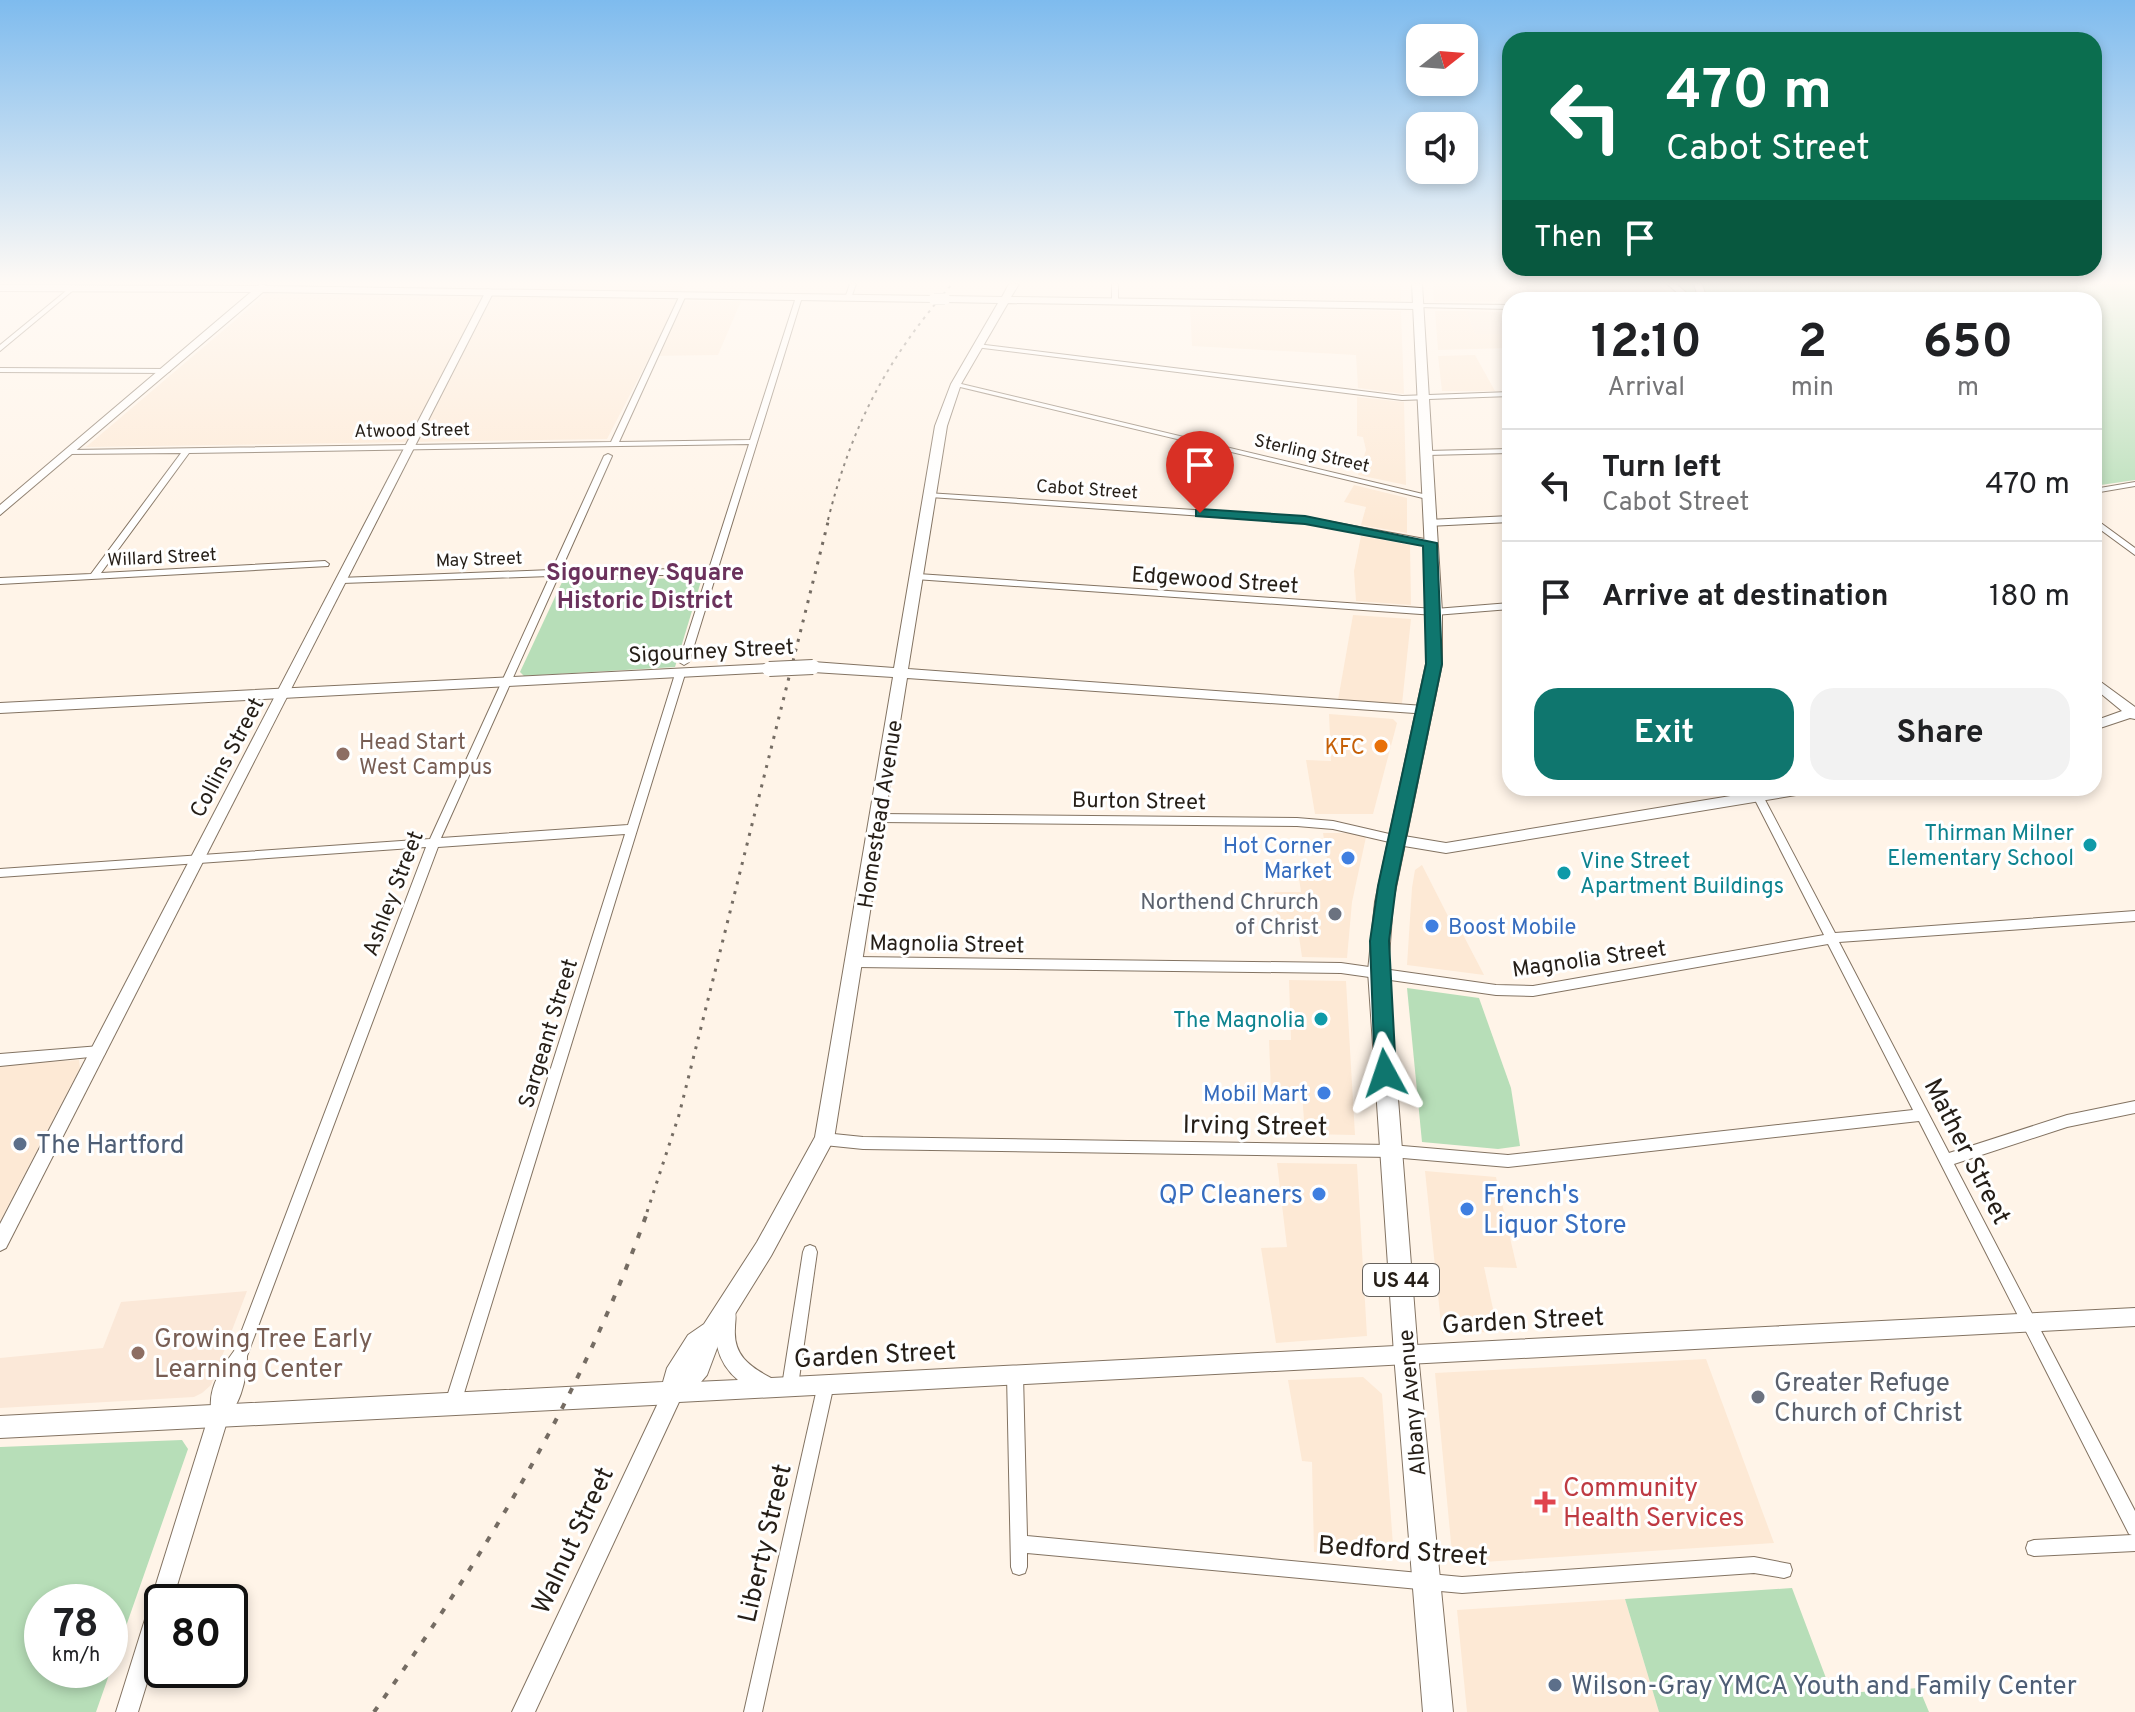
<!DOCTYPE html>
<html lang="en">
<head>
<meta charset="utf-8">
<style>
  :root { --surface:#fff; --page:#f2f2f2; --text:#202124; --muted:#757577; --line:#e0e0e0; --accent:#0f766e }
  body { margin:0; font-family:Overpass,sans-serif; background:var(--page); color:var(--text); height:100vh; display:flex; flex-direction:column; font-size:30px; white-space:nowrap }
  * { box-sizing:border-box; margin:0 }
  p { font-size:26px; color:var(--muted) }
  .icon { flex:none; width:44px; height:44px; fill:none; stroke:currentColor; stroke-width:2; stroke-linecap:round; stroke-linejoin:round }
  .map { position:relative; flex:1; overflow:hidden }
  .side { position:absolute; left:1502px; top:292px; width:600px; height:504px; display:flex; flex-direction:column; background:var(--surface); border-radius:24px; box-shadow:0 4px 12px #0003 }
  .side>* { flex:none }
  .banner { position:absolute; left:1502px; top:32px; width:600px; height:244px; border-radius:24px; box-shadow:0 4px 12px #0003; background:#0b6e4f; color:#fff; overflow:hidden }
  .needle { width:52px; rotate:73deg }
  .fabs { position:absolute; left:1406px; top:24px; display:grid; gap:16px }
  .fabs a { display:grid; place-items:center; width:72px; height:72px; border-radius:16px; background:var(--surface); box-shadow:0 4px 12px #0003; font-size:40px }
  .speed { position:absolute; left:24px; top:1584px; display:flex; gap:16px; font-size:40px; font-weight:700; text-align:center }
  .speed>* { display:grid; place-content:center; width:104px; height:104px; border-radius:50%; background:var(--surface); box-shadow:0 4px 12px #0003; line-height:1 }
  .speed small { font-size:20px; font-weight:400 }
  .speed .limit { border:4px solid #111; border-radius:12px; background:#fff; color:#111 }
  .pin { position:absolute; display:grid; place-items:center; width:68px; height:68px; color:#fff; margin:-82px -34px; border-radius:50% 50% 50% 0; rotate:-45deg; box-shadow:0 0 8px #0007 }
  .pin .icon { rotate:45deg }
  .me { position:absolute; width:88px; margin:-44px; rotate:355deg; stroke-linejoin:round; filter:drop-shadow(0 0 6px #0008) }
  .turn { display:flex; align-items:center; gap:28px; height:168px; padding:0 32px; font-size:36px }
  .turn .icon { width:104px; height:104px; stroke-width:2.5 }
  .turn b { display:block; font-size:56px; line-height:68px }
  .then { display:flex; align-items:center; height:76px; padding:0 32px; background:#0003; gap:16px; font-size:30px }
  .eta { display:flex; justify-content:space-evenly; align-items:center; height:136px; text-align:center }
  .eta b { font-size:48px; font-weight:700; line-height:56px }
  .cta { display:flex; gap:16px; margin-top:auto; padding:16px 32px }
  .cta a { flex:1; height:92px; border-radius:24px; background:var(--accent); color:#fff; font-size:32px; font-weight:700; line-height:92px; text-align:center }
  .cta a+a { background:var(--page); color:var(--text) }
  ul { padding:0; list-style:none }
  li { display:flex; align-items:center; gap:24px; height:112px; padding:0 32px; border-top:2px solid var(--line) }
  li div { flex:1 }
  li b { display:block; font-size:30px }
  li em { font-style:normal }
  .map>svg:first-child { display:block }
  .built { fill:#fde9d5 }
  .education { fill:#fbe8d8 }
  .green { fill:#b7deb8; fill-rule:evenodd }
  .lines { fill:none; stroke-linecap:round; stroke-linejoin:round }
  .minor-casing { stroke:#837362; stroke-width:2 }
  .tertiary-casing { stroke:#837362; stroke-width:2 }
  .secondary-casing { stroke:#837362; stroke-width:2 }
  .trunk-casing { stroke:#837362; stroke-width:2 }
  .minor { fill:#fff; fill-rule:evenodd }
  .tertiary { fill:#fff; fill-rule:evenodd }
  .secondary { fill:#fff; fill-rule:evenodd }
  .trunk { fill:#fff; fill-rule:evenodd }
  .rail-far2 { stroke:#756c63; stroke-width:2; stroke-dasharray:3 5; stroke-linecap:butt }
  .rail-far1 { stroke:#756c63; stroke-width:3; stroke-dasharray:3 7; stroke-linecap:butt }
  .rail { stroke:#756c63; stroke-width:4; stroke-dasharray:6 11; stroke-linecap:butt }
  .secondary-bridge-far1-casing { stroke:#837362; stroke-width:12; stroke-linecap:butt }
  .secondary-bridge-casing { stroke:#837362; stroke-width:16; stroke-linecap:butt }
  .secondary-bridge-far1 { stroke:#fff; stroke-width:11 }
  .secondary-bridge { stroke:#fff; stroke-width:14 }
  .route { fill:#0f766e; stroke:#0a4d48; stroke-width:2 }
  .food-dot { fill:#e8710a; stroke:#fff; stroke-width:3 }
  .education-dot { fill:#8d6e63; stroke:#fff; stroke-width:3 }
  .culture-dot { fill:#0f9aa8; stroke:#fff; stroke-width:3 }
  .shop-dot { fill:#3f7fe0; stroke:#fff; stroke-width:3 }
  .worship-dot { fill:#6b7280; stroke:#fff; stroke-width:3 }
  .service-dot { fill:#5c6f8a; stroke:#fff; stroke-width:3 }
  .health-dot { fill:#e0444e; stroke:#fff; stroke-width:3 }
  .labels { text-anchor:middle; stroke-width:6; stroke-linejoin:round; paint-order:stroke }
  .far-street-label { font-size:18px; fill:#251e17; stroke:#fff }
  .shield { fill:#fff; stroke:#66625d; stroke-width:2 }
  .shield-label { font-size:20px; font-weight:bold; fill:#251e17 }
  .street-label { font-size:22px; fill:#251e17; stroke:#fff }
  .education-label { font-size:22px; fill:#785e54; stroke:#fff; text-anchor:start }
  .food-label { font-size:22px; fill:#c56008; stroke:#fff; text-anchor:end }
  .culture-label { font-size:22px; fill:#0d838f; stroke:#fff; text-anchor:end }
  .shop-label { font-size:22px; fill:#366cbe; stroke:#fff; text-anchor:end }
  .worship-label { font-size:22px; fill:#5b616d; stroke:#fff; text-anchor:end }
  .neighbourhood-label { font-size:24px; font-weight:bold; fill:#6b315c; stroke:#fff }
  .near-street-label { font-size:26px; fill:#251e17; stroke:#fff }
  .near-service-label { font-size:26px; fill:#4e5e75; stroke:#fff; text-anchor:start }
  .near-shop-label { font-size:26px; fill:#366cbe; stroke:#fff; text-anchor:end }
  .near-education-label { font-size:26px; fill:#785e54; stroke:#fff; text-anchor:start }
  .near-worship-label { font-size:26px; fill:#5b616d; stroke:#fff; text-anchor:start }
  .near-health-label { font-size:26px; fill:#be3a42; stroke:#fff; text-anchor:start }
</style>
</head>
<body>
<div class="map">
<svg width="2135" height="1712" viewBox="0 0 2135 1712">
  <rect width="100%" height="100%" fill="#fff4e8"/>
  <g class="built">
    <path d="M542,284H684L681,291L655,290L649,300L741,301L718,355L650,356L607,439L86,447L266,294L532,297Z"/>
    <path d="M1228,284H1401V301L1230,299Z"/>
    <path d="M1190,307L1401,311L1404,394L1358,388L1356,355L1192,346Z"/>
    <path d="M1435,311H1466L1476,334H1505L1510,348L1438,350Z"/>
    <path d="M1475,355L1495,391H1442L1438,356Z"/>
    <path d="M1357,397L1404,402L1406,485L1358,475L1366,450L1363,437L1357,436Z"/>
    <path d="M1354,485L1407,498V533L1361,525L1366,507L1344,502Z"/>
    <path d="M1361,536L1410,545L1411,605L1356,601L1354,571Z"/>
    <path d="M1353,615L1411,619L1402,704L1338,700Z"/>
    <path d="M1329,714L1393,719L1397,723L1373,814H1315L1306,760L1331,761Z"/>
    <path d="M1323,833H1361L1366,837L1352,902L1347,958L1302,957L1297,923L1278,922L1274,892H1301L1298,871L1329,872Z"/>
    <path d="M1422,865L1452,924L1458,925L1484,975L1407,965L1412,888L1415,870Z"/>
    <path d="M1289,980L1346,981L1355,1135L1305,1134L1302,1093L1271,1092L1269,1040H1291Z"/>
    <path d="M79,1060L80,1068L0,1221V1065Z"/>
    <path d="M1277,1163L1357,1164L1367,1336L1276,1343L1261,1248L1287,1247Z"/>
    <path d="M1425,1171L1496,1177L1517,1268L1484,1267L1498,1332L1442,1333Z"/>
    <path d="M1706,1359L1774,1543L1453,1564L1435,1373Z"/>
    <path d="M1363,1377L1382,1394L1394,1559L1314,1552L1312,1462L1302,1461L1288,1380Z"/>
    <path d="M1625,1599L1659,1712H1467L1457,1610Z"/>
  </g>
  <g class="education">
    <path d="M1433,284H1658L1678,300L1434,302Z"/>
    <path d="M1466,311L1510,312V334H1476Z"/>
    <path d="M247,1291L211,1385L202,1393L194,1397L0,1408V1358L103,1348L121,1302Z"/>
  </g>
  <g class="green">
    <path d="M1676,284H2135V480L2094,486V300H1697Z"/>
    <path d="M702,578L675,667L524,676L520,672L563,580Z"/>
    <path d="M1407,988L1479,998L1511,1088L1520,1146L1498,1149L1422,1142Z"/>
    <path d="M182,1440L188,1449L96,1712H0V1447ZM42,1602H110V1670H42Z"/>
    <path d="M1792,1588L1832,1694L1919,1688L1929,1712H1659L1625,1599Z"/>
  </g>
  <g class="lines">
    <g class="minor-casing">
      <g id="minor">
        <path d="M850,284H856L851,298L848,300L845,298Z"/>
        <path d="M1112,284H1118V302L1115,304L1112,302Z"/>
        <path d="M72,286L77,287L0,351V345Z"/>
        <path d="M683,293L686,295L619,442L750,440L796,297L799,295L802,297L689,662L684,665L679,662L707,575H559L441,838L628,825L675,674L677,672H683L685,674L461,1403L458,1408L453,1411L448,1408L445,1403L625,834L438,847L247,1356C247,1378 240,1412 219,1423L214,1420C204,1395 219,1371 234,1351L426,847L0,877V869L430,839L550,576L342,583L338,580L339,578L552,570L604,456L608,454L612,456L561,570L709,569L749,444L189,453L101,573L325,561L329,564L328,566L0,584V578L91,574L181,453L68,454V450H71L611,442L680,295Z"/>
        <path d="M1417,304L1510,305V309L1415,307L1414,306Z"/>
        <path d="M977,344L1402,396L1510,392V396L1402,400L975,347V345Z"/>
        <path d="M0,368L166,369L170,371L166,373L0,372Z"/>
        <path d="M953,382L1427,495L1431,497L1427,499L956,386H953Z"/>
        <path d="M1510,449V453L1427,455L1423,453L1427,451Z"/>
        <path d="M2135,482V486L2094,493V489Z"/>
        <path d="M927,493L1305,517L1430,540L1434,543L1430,546L1305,523L930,497H927Z"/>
        <path d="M1510,516V522L1428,526L1424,523L1428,520Z"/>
        <path d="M2094,518L2135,548V555L2094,525Z"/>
        <path d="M918,574L1435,609L1510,603V609L1435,615L915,579L914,577Z"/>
        <path d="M1758,792L1763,796L1835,933L2135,911V921L1839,942L1949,1153L2067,1115L2135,1101V1113L2067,1127L1954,1164L2135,1511V1551L2034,1556L2028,1554L2026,1548L2028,1542L2034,1540L2132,1535L2129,1534L1919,1121L1508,1167L1391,1157L863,1149L824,1145L819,1143L817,1139L819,1135L824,1133L863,1137L1391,1145L1508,1155L1913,1110L1828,944L1533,996L1496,995L1341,973L856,967L852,965L850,962L852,959L856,957L1341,963L1496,985L1533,986L1824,935L1753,796Z"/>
        <path d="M879,814L1297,818L1333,821L1398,836L1403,840L1398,844L1333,829L1297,826L879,822L874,818Z"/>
        <path d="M100,1046L104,1047L106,1051L104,1055L100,1056L0,1066V1054Z"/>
        <path d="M810,1245L815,1247L817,1252L798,1386L795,1391L790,1394L785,1391L782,1386L803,1252L805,1247Z"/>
        <path d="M1015,1367L1020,1370L1023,1375L1027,1536L1462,1577L1754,1557L1790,1564L1792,1570L1790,1576L1784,1578L1754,1573L1462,1593L1027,1553V1567L1025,1573L1019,1575L1013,1573L1011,1567L1007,1375L1010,1370Z"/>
        <path d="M826,1376L831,1379L834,1384L762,1712H744L818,1384L821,1379Z"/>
      </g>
    </g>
    <g class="tertiary-casing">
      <g id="tertiary">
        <path d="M1667,284H1676L1695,300H1686Z"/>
        <path d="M1694,284H1702L1707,300H1699Z"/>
        <path d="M487,289L494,291L6,1248L0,1251V1224Z"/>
        <path d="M2094,677L2135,707V719L2130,718L2094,730V721L2122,711L2094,688Z"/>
        <path d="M1779,788H1815L1808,793L1446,853L1398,845L1391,840L1398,835L1446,843Z"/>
        <path d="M727,1306L734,1308C737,1316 735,1320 735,1328C733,1355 749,1366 771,1378L2135,1308V1326L679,1402L535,1712H512L666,1386L673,1383L738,1380C717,1363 710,1334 720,1308Z"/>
        <path d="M219,1405L226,1408L229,1415L172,1602H162V1634L138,1712H116L209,1415L212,1408Z"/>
      </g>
    </g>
    <g class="secondary-casing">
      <g id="secondary">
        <path d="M260,284L268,286L934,296L939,299L934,302L263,292L0,515V505L251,292L0,291V285L258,286Z"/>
        <path d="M1009,284H1019L1011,297L1417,303L1422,306L1417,309L1008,303L961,384L947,426L908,669L1424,706L1429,708L1431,711L1429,714L907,678L834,1139L771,1256L722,1335L707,1375L689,1396L673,1404L0,1438V1416L663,1382L667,1368L688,1335L704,1324L757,1242L815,1137L893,677L813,672L806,667L813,662L894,668L935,426L951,384L998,303L945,302L940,299L945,296L1002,297Z"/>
        <path d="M769,664L776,669L774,672L0,713V703Z"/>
      </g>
    </g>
    <g class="trunk-casing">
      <path id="trunk" d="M1412,284H1422L1442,612V664L1393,902L1388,971L1418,1354L1453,1712H1423L1394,1354L1368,971L1375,902L1426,664L1428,612Z"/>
    </g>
    <use href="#minor" class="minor"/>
    <use href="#tertiary" class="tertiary"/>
    <use href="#secondary" class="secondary"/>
    <use href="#trunk" class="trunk"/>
    <path class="rail-far2" d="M828,520C852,424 887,359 952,284"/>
    <path class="rail-far1" d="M647,1212L679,1115L829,518"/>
    <path class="rail" d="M374,1712C485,1555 584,1392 648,1210"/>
    <g class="secondary-bridge-far1-casing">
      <path id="secondary-bridge-far1" d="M934,299H945"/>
    </g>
    <g class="secondary-bridge-casing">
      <path id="secondary-bridge" d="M769,669L813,667"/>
    </g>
    <use href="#secondary-bridge-far1" class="secondary-bridge-far1"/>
    <use href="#secondary-bridge" class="secondary-bridge"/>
  </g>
  <linearGradient id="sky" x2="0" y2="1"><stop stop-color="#7ebbee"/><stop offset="0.54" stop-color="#fffaf5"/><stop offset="1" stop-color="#fffaf5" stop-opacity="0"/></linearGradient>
  <rect width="2135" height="524" fill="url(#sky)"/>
  <path class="route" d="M1200,509L1305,516L1437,543L1442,664L1396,886L1389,941L1396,1073L1393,1079L1385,1082L1378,1079L1375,1073L1370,941L1378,886L1426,664L1423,546L1305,524L1196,516V510Z"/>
  <circle class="food-dot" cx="1381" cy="746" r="8"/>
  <g class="education-dot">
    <circle cx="343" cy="754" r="8"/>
    <circle cx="138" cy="1353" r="8"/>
  </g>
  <g class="culture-dot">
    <circle cx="2090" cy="845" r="8"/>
    <circle cx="1564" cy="873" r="8"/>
    <circle cx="1321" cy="1019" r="8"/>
  </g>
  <g class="shop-dot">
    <circle cx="1348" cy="858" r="8"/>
    <circle cx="1432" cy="926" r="8"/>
    <circle cx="1324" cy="1093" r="8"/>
    <circle cx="1319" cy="1194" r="8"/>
    <circle cx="1467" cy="1209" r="8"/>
  </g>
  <g class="worship-dot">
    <circle cx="1335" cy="914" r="8"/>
    <circle cx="1758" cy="1397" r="8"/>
  </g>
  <g class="service-dot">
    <circle cx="20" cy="1144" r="8"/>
    <circle cx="1555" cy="1685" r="8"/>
  </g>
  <path class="health-dot" d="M1541 1490h8v8h8v8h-8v8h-8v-8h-8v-8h8z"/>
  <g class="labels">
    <g class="far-street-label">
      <text transform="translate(412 430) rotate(-1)" y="6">Atwood Street</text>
      <text transform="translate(1312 453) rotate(13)" y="6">Sterling Street</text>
      <text transform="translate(1087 489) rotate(4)" y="6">Cabot Street</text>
      <text transform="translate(162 557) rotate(-3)" y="6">Willard Street</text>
      <text transform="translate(479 559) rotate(-2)" y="6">May Street</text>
    </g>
    <rect class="shield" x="1363" y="1264" width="76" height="32" rx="6"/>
    <g class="shield-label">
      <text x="1401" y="1287">US 44</text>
    </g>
    <g class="street-label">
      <text transform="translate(1215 579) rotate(4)" y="8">Edgewood Street</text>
      <text transform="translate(711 650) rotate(-3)" y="8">Sigourney Street</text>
      <text transform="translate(226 757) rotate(-62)" y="8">Collins Street</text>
      <text transform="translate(1139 800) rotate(1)" y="8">Burton Street</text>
      <text transform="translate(879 814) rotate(-81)" y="8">Homestead Avenue</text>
      <text transform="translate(392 893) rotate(-69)" y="8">Ashley Street</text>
      <text transform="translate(947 943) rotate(1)" y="8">Magnolia Street</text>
      <text transform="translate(1589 958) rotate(-8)" y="8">Magnolia Street</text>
      <text transform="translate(547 1033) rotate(-73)" y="8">Sargeant Street</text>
      <text transform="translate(1411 1403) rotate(-95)" y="8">Albany Avenue</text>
    </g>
    <g class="education-label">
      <text x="359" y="749">Head Start<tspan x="359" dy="25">West Campus</tspan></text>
    </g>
    <g class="food-label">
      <text x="1365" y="754">KFC</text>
    </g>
    <g class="culture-label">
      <text x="2074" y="840">Thirman Milner<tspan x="2074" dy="25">Elementary School</tspan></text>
      <text x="1580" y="868" text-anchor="start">Vine Street<tspan x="1580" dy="25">Apartment Buildings</tspan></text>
      <text x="1305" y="1027">The Magnolia</text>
    </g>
    <g class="shop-label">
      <text x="1332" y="853">Hot Corner<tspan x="1332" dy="25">Market</tspan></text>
      <text x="1448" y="934" text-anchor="start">Boost Mobile</text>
      <text x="1308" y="1101">Mobil Mart</text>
    </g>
    <g class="worship-label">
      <text x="1319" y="909">Northend Chrurch<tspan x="1319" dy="25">of Christ</tspan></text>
    </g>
    <g class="neighbourhood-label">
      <text x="645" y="580">Sigourney Square<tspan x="645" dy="28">Historic District</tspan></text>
    </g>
    <g class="near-street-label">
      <text transform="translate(1255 1125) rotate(1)" y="9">Irving Street</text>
      <text transform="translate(1968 1151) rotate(63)" y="9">Mather Street</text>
      <text transform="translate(1523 1320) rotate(-3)" y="9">Garden Street</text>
      <text transform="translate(875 1354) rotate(-3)" y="9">Garden Street</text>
      <text transform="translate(572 1540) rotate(-65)" y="9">Walnut Street</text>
      <text transform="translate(764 1543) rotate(-77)" y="9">Liberty Street</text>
      <text transform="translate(1403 1550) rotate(4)" y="9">Bedford Street</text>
    </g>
    <g class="near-service-label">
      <text x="36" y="1153">The Hartford</text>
      <text x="1571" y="1694">Wilson-Gray YMCA Youth and Family Center</text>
    </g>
    <g class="near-shop-label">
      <text x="1303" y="1203">QP Cleaners</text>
      <text x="1483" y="1203" text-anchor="start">French's<tspan x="1483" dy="30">Liquor Store</tspan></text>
    </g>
    <g class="near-education-label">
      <text x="154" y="1347">Growing Tree Early<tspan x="154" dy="30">Learning Center</tspan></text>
    </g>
    <g class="near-worship-label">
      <text x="1774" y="1391">Greater Refuge<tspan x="1774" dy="30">Church of Christ</tspan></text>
    </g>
    <g class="near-health-label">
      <text x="1563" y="1496">Community<tspan x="1563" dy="30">Health Services</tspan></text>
    </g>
  </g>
</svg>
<div class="fabs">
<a><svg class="needle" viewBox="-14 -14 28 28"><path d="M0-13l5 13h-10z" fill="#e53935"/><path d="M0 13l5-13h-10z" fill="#757577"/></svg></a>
<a><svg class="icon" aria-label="sound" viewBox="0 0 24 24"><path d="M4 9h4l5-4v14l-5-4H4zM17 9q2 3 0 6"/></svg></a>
</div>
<div class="speed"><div>78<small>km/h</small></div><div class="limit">80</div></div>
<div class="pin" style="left:1200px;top:513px;background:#d93025"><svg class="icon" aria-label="arrive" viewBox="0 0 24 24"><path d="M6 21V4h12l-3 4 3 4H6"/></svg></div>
<svg class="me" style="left:1385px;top:1073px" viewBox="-20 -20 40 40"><path d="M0-17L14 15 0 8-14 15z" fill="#0f766e" stroke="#fff" stroke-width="4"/></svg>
<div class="banner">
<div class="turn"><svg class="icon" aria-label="left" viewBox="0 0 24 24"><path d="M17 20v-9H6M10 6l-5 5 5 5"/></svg><div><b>470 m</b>Cabot Street</div></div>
<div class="then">Then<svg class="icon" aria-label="arrive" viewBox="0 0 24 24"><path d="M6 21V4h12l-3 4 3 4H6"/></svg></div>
</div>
<section class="side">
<div class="eta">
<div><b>12:10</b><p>Arrival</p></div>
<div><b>2</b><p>min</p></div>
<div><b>650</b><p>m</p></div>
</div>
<ul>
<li><svg class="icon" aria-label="left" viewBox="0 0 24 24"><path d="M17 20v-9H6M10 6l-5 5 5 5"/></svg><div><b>Turn left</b><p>Cabot Street</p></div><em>470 m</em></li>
<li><svg class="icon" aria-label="arrive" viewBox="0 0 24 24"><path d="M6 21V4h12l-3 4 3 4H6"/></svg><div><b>Arrive at destination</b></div><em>180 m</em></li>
</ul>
<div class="cta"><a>Exit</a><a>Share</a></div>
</section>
</div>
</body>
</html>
